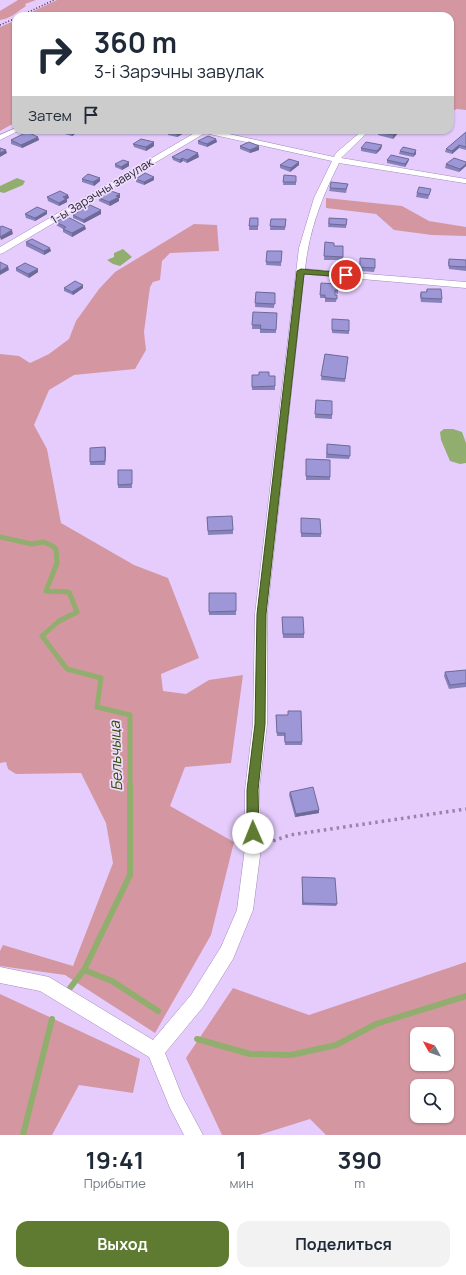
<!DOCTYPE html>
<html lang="ru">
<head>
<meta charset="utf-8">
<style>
  :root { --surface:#fff; --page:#f2f2f3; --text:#1f2937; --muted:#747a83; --accent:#5e7b31 }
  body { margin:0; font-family:Manrope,sans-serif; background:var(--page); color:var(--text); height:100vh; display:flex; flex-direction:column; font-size:15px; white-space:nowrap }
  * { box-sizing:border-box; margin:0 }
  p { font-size:13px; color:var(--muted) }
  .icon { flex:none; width:22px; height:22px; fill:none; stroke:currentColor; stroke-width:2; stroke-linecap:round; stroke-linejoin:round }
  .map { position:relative; height:1135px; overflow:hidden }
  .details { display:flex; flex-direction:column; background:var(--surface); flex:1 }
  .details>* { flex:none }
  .guide { position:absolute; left:12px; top:12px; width:442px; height:122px; border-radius:12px; box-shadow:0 1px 3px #0004; background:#fff; color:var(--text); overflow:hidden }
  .needle { width:26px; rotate:310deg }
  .fabs { position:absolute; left:410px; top:1027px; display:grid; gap:8px }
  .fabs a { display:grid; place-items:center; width:44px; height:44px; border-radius:8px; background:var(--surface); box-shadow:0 1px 3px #0004; font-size:20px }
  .pin { position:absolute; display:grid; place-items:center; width:34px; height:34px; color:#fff; margin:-17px; border:2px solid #fff; border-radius:50%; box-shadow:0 1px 4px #0007 }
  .me { position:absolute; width:44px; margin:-22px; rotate:359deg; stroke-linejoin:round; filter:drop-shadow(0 0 3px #0008) }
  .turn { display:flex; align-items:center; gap:14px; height:84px; padding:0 16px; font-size:18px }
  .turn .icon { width:52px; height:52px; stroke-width:2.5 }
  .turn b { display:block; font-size:28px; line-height:34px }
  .then { display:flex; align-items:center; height:38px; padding:0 16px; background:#0003; gap:8px; font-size:15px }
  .eta { display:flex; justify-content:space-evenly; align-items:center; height:68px; text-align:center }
  .eta b { font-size:24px; font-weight:700; line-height:28px }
  .cta { display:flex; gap:8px; margin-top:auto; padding:8px 16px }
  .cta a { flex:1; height:46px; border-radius:12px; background:var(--accent); color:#fff; font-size:16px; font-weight:700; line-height:46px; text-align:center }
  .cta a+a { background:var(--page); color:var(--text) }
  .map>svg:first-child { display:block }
  .green { fill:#d497a1; fill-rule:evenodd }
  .water { fill:#92ae6e }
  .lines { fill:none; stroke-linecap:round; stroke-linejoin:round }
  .stream-far1 { stroke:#92ae6e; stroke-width:5 }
  .stream { stroke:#92ae6e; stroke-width:6 }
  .street-casing { stroke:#a28bb8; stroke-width:1 }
  .path { stroke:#9784a8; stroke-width:3.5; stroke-dasharray:2.5 4; stroke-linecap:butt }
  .street { fill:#fff; fill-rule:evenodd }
  .rail { stroke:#43374d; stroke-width:1.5; stroke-dasharray:1 2; stroke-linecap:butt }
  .wall { fill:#8782ba }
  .shaded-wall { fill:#6e6a97 }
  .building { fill:#9d97d8; stroke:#6e6a97 }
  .route { fill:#5e7b31; stroke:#3d5020 }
  .labels { text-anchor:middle; stroke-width:3.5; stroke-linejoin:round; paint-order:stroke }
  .far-street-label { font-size:12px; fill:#2c2234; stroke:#eddefc }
  .water-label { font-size:15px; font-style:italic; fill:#344c02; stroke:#eddefc }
</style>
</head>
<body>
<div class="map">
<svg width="466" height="1135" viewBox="0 0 466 1135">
  <rect width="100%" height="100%" fill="#e5ccfd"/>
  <g class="green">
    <path d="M18,0H36L25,4L26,6C17,12 10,19 0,20V11Z"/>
    <path d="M57,0H466V110L457,109L452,111L453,115L450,118V16H23Z"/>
    <path d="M16,20V122L0,131V27Z"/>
    <path d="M326,198L402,206L429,221L466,227V236L432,235L394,230L376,214L326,208Z"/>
    <path d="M194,224L217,225L219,251L170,253L162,261L160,280L153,282L150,287L144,332L146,350L135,369L74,375L49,390L34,425L47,449L61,523L134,565L168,578L199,658L161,674L163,691L186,694L209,680L243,675L231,763L185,767L170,806L234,842L211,935L155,1033L65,975L0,966V951L3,945L73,966L113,863L106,823L81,773L16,774L8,769L6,762L0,763V354L19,356L30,363L49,354L69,339L76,321L99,289L115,272Z"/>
    <path d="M466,962V1135H326L310,1119L259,1135H222L186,1058L233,988L309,1015ZM417,1034H447V1064H417ZM417,1086H447V1116H417Z"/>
    <path d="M0,994L140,1059L133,1093L79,1085L52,1135H0Z"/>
  </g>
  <g class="water">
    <path d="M17,178L25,181L23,185L4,193L0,192V186Z"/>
    <path d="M123,249L132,257L120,266L113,264L107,260L114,257V253Z"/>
    <path d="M444,429H453L462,432L466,443V463L460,464L450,461L441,440L440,432Z"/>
  </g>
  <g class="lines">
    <path class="stream-far1" d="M0,537L32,544L43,542L51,545L56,549L57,563L46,591L69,592L77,612L59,621L42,636L67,669L101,678L97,707L130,715V787"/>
    <g class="stream">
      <path d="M84,970L112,981L158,1011"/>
      <path d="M70,988L84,970L130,875V786"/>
      <path d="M197,1039L250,1054L291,1055L336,1045L376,1024L466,996"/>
      <path d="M23,1135L52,1019"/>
    </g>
    <g class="street-casing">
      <g id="street">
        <path d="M16,128V130H19L18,131L0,140V135Z"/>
        <path d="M198,130H211L334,157L336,153L363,130H370L341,158L466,179V183H464L339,163C322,197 309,230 305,269L466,282V288L304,274L267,614V724L259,790L261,848L253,910L233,959L203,1007L165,1053L182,1096L203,1135H184L170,1108L149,1057L40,991L0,983V967L49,977L153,1040L191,995L221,947L237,910L245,848V790L253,724L255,614L299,248L314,198L332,161L205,133L3,253L0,254V247L198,131Z"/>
      </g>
    </g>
    <path class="path" d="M267,843L290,835L466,809"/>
    <use href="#street" class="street"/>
    <g class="rail">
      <path d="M20,16L54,0"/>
      <path d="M0,25L16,18"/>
    </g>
  </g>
  <g class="wall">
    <path d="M61,130H78V132L72,136L61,133Z"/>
    <path d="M170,130H186V132L177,137L168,135V131Z"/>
    <path d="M231,130H252L248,134Z"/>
    <path d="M327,130H341L338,133Z"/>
    <path d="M378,132H399L393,139L378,135Z"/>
    <path d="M466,132V150L459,148L452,154L445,152L446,149Z"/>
    <path d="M38,137L39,140L22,148L11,144V140Z"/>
    <path d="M216,139L217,142L207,147L198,144V141Z"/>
    <path d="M154,142V146L146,151L134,147L133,144Z"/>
    <path d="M382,145L381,149L376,154L361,151V148Z"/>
    <path d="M240,146L259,150L250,153L240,149Z"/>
    <path d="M416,150V154L413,157L399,154L400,151Z"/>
    <path d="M172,157H199L187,163L183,161L180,163L173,160Z"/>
    <path d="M409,159L408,162L405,167L387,163V160Z"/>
    <path d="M129,162V166L122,170L115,167V164Z"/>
    <path d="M299,162V165L290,172L280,168V165Z"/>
    <path d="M466,162V166L459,172L445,168L446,164Z"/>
    <path d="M284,175L296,176V185H283Z"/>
    <path d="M154,177V180L144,185L136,182V179Z"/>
    <path d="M82,179L100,181L94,186L82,182Z"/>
    <path d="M348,184L346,193L329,191L330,188Z"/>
    <path d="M431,189L428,199L416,197L417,193Z"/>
    <path d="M120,194V198H119V201L110,206L99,201V198Z"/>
    <path d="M68,195L69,198L67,199V202L59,206L48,201L47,197Z"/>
    <path d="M101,210V214L84,223L73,218V215Z"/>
    <path d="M47,211V214L35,221L26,218L25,214Z"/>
    <path d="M250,218H258V230H249Z"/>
    <path d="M329,218L347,219L346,228L328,227Z"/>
    <path d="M271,219H286L285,230H270Z"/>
    <path d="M56,222L86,229L72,237L63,232V229L56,225Z"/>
    <path d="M26,242L51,251L44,255L26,246Z"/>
    <path d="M325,242L334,246L343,257V260H324Z"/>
    <path d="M267,251H282L281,266L266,265Z"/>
    <path d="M360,258L375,268L374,272L359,271Z"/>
    <path d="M449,259L466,260V271L449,269L448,263Z"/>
    <path d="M16,268L38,269V272L29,278L16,271Z"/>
    <path d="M321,283L338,290V294L335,293V295H337L336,302H325V298H320Z"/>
    <path d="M64,288H83L73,295L64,291Z"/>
    <path d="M427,289L442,299V303L421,302L420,295L421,292H426Z"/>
    <path d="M256,292L275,293L274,308L255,307Z"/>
    <path d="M253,312L276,330V333H260V329H252Z"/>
    <path d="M332,319L349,331V334L332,333Z"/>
    <path d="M325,354L348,357L345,382L321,380Z"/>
    <path d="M252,375L269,376L275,386V390H252Z"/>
    <path d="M316,400L332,415V419L315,418Z"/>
    <path d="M327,444L350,456L349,459L326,458Z"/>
    <path d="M105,447L106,451L105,465H90V462Z"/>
    <path d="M306,459L330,477V480H306Z"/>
    <path d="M132,473V488H118V485Z"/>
    <path d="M207,517L233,530V534L208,535Z"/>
    <path d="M301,518L321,534V537H301Z"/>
    <rect x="209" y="593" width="27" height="22"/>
    <path d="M282,617L304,634V638H283Z"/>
    <path d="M466,670V687L449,689L444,676L445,672Z"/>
    <path d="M288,711L302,742V745H285L284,736H277L276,715H288Z"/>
    <path d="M290,792L319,813L295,817L289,795Z"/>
    <path d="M302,877L337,904L336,906L302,905Z"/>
  </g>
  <g class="shaded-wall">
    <path d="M76,130H78V132L72,136L71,133Z"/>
    <path d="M183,130H186V132L177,137V134Z"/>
    <path d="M248,130H252L248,134Z"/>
    <path d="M398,130H399V132L393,139V135Z"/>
    <path d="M38,137L39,140L22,148L21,145Z"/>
    <path d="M216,139L217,142L207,147V144Z"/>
    <path d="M154,142V146L146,151V147Z"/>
    <path d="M382,145L381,149L376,154L377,151Z"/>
    <path d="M459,145V148L452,154V151Z"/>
    <path d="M259,146V150L250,153V150Z"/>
    <path d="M6,150L7,153L0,157V153Z"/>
    <path d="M416,150V154L413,157L414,154Z"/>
    <path d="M198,153L199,157L187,163V160Z"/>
    <path d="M182,158L183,161L180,163V160Z"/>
    <path d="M409,159L408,162L405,167V164Z"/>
    <path d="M129,162V166L122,170L121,167Z"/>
    <path d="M299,162V165L290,172L291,168Z"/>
    <path d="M466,164V166L459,172L460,169Z"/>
    <path d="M154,177V180L144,185V182Z"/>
    <path d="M100,178V181L94,186L93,182Z"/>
    <path d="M120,194V198H119V201L110,206L109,202L116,196Z"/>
    <path d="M68,195L69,198L67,199V202L59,206V203L63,197Z"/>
    <path d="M101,210V214L84,223L83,220Z"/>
    <path d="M47,211V214L35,221V218Z"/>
    <path d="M85,226L86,229L72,237V233Z"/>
    <path d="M12,230L13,234L1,240L0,237Z"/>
    <path d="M50,248L51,251L44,255V251Z"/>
    <path d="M8,266L9,270L0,275V271Z"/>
    <path d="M38,269V272L29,278L28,274Z"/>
    <path d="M83,285V288L73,295L72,292Z"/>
    <path d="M105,447L106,451L105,465Z"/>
    <path d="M319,810V813L295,817L296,814Z"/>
  </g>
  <g class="building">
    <path d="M63,130H76L71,133Z"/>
    <path d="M170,130H183L177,134L168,131Z"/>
    <path d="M380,130H398L393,135L378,132Z"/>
    <path d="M27,132L38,137L21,145L11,140Z"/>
    <path d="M466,132V147L459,145L452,151L446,149Z"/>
    <path d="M208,136L216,139L207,144L198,141Z"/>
    <path d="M141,139L154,142L146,147L133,144Z"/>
    <path d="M249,142L259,146L250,150L240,146Z"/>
    <path d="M366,142L382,145L377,151L361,148Z"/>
    <path d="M403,147L416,150L414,154L400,151Z"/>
    <path d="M0,148L6,150L0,153Z"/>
    <path d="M187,149L198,153L187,160L182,158L180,160L172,157Z"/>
    <path d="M391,155L409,159L405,164L387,160Z"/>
    <path d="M454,158L466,162V164L460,169L446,164Z"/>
    <path d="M289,159L299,162L291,168L280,165Z"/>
    <path d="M123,160L129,162L121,167L115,164Z"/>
    <path d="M145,173L154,177L144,182L136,179Z"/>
    <path d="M88,174L100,178L93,182L82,179Z"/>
    <path d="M284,175L296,176V182H283Z"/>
    <path d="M331,182L348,184L346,189L330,188Z"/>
    <path d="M419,187L431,189L429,195L417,193Z"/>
    <path d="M60,191L68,195L63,197L66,199L59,203L47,197Z"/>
    <path d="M111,191L120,194L116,196L119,197L109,202L99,198Z"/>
    <path d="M90,205L101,210L83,220L73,215Z"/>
    <path d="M37,207L47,211L35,218L25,214Z"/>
    <path d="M66,216L85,226L72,233L63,229L66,227L56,222Z"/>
    <path d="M250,218H258V226H249Z"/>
    <path d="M329,218L347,219L346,225L329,224Z"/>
    <path d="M271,219H286L285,227L270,226Z"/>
    <path d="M2,226L12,230L0,237V227Z"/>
    <path d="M32,239L50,248L44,251L26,242Z"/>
    <path d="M325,242L334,243V246H343V257L324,256Z"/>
    <path d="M267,251H282L281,262H266Z"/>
    <path d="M360,258L375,259V268L360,267Z"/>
    <path d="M449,259L466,260V267L449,266Z"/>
    <path d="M0,262L8,266L0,271Z"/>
    <path d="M25,263L38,269L28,274L16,268Z"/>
    <path d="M75,281L83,285L72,292L64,288Z"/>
    <path d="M321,283L338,284V290H335V295H337V299L325,298V295H320Z"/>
    <path d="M427,289H441L442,299L421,298V292H427Z"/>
    <path d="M256,292L275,293V304L255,303Z"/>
    <path d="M253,312L277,313L276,330L260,329L261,325H252Z"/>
    <path d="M332,319L349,320V331L332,330Z"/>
    <path d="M325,354L348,357L345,379L321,376Z"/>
    <path d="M259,372H269V376H275V386L252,387V375H259Z"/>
    <path d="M316,400L332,401V415L315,414Z"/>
    <path d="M327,444L350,446V456L327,454Z"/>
    <path d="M105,447V461L90,462V448Z"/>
    <path d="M306,459L330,460V477L306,476Z"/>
    <path d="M118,470H132V484L118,485Z"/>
    <path d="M232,516L233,530L208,531L207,517Z"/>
    <path d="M301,518L320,519L321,534L301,533Z"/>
    <path d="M209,593H236V611L209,612Z"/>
    <path d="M282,617H303L304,634H283Z"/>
    <path d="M466,670V683L450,685L445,672Z"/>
    <path d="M288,711H301L302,742H285V733H277L276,715H288Z"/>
    <path d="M313,787L319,810L296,814L290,792Z"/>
    <path d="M302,877L335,878L337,904L303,903Z"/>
  </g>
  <path class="route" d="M301,269L346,273L349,275L346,277L304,274L266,614L265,724L258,790L259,833L257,837L253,839L249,837L247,833V790L255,724L257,614L297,271Z"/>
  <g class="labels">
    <g class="far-street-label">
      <text transform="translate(102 191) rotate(-31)" y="4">1-ы Зарэчны завулак</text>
    </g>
    <g class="water-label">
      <text transform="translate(116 756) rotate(-92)" y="5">Бельчыца</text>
    </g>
  </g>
</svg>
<div class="fabs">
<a><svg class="needle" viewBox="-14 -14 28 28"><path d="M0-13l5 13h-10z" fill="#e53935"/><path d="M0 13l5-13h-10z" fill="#747a83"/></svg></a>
<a><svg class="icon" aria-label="search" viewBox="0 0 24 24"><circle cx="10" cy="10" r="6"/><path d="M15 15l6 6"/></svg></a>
</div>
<div class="pin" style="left:346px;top:275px;background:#d93025"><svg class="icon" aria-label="arrive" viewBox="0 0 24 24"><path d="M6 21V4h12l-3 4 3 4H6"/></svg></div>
<svg class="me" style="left:253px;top:833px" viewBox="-20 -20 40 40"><circle r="19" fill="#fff"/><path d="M0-13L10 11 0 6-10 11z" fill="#5e7b31"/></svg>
<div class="guide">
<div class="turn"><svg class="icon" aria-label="right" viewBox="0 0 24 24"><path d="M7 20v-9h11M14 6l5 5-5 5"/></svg><div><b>360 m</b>3-і Зарэчны завулак</div></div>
<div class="then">Затем<svg class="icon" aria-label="arrive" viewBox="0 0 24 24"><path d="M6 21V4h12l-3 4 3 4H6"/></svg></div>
</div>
</div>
<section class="details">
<div class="eta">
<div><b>19:41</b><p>Прибытие</p></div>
<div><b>1</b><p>мин</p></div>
<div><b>390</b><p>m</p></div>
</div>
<div class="cta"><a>Выход</a><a>Поделиться</a></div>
</section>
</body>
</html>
